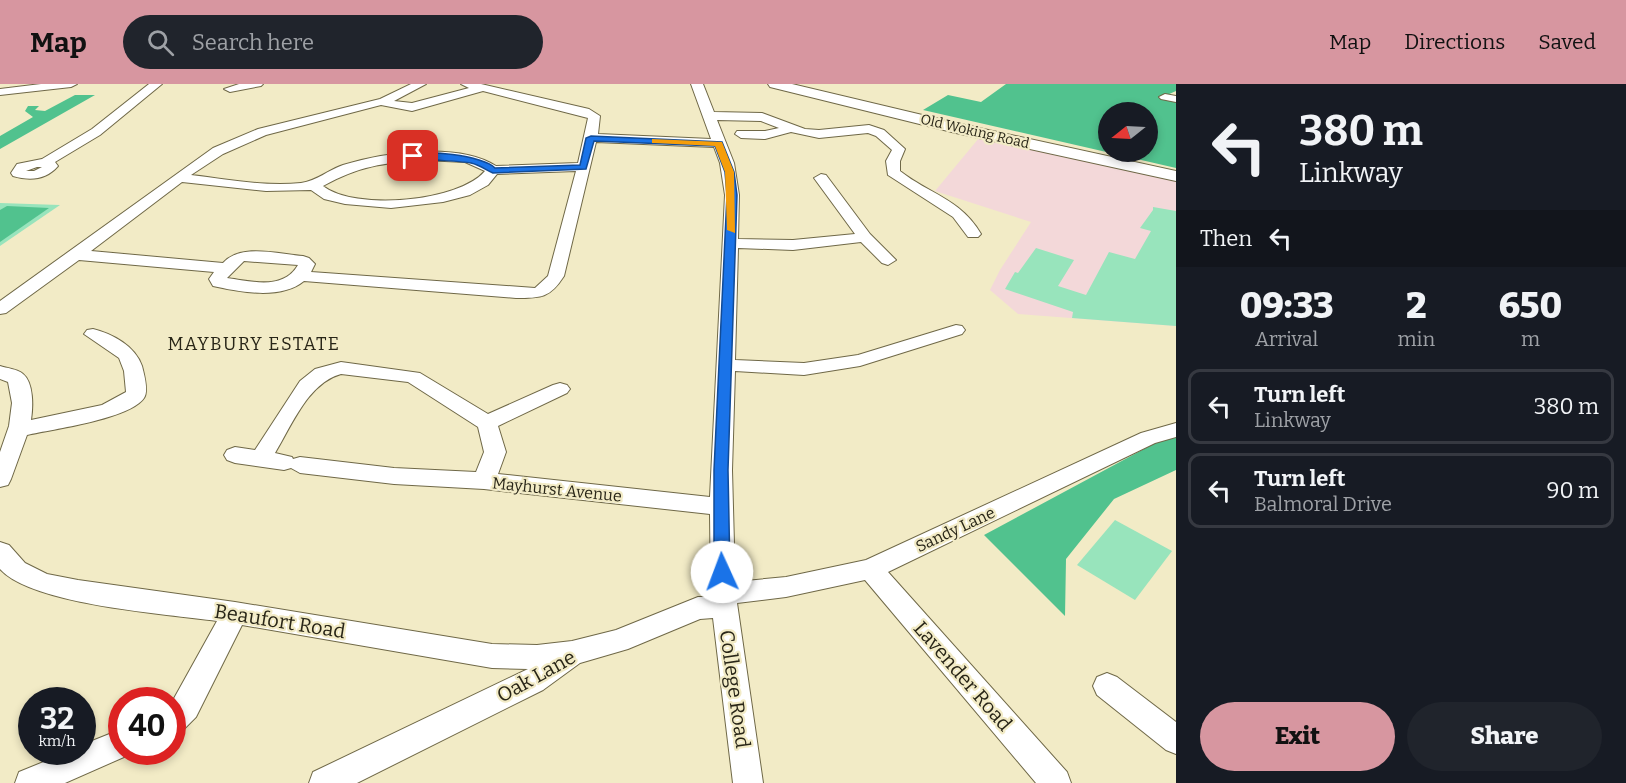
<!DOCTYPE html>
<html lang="en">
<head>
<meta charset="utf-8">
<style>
  :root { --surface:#171b24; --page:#20242c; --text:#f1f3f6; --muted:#9ea1a6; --line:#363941; --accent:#d796a0 }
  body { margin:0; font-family:Bitter,serif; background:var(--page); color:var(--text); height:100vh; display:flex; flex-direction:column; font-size:22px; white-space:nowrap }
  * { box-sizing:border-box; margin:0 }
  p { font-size:20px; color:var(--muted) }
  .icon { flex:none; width:33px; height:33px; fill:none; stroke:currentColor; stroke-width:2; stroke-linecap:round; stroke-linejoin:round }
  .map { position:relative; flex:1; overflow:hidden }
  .sheet { display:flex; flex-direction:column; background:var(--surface); width:450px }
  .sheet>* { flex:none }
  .guide { background:#171b24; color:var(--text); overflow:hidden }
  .needle { width:39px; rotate:252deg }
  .tools { position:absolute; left:1098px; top:18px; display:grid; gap:12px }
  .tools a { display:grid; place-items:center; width:60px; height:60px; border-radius:50%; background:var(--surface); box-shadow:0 3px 9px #0003; font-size:30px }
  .speed { position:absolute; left:18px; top:603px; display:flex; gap:12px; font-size:30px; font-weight:700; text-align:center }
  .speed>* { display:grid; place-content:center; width:78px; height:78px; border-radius:50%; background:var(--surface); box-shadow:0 3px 9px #0003; line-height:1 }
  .speed small { font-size:15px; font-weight:400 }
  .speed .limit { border:9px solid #d22; background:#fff; color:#111 }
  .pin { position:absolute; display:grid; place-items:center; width:51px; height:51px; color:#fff; margin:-26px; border-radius:12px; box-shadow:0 3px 9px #0006 }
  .me { position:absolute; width:66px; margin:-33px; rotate:358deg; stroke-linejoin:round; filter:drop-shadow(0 0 4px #0008) }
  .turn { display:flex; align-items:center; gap:21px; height:126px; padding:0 24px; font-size:27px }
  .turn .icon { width:78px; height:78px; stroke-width:2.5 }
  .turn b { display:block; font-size:42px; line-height:51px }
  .then { display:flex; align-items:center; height:57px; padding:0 24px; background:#0003; gap:12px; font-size:22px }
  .eta { display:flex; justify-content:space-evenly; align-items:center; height:102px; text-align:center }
  .eta b { font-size:36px; font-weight:800; line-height:42px }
  .primary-button { display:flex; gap:12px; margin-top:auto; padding:12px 24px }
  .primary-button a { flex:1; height:69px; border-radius:36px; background:var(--accent); color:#111; font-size:24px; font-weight:800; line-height:69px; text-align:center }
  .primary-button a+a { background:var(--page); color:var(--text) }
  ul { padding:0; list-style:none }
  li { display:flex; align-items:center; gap:18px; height:75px; margin:0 12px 9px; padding:0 12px; border:3px solid var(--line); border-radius:12px }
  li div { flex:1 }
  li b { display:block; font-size:22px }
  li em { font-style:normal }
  header { display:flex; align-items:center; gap:36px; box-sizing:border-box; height:84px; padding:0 30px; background:var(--accent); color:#111 }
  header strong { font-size:28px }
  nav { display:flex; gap:33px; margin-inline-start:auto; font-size:21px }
  .search { width:420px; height:54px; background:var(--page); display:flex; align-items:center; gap:15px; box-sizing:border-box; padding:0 21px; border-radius:33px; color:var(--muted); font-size:22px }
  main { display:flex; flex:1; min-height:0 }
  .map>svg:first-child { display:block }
  .education { fill:#f3d8d9 }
  .green { fill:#98e4bc }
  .forest { fill:#51c28e; fill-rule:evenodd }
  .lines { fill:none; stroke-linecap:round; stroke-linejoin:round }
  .minor-casing { stroke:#6f6847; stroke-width:2 }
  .major-casing { stroke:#6f6847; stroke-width:2 }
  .minor { fill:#fff; fill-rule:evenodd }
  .major { fill:#fff; fill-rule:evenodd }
  .route { fill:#1a73e8; stroke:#114b97; stroke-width:1.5 }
  .slow { fill:#f59e0b }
  .labels { text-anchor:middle; stroke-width:4.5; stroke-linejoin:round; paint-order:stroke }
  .far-street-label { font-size:14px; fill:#282517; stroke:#f2ebc6 }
  .street-label { font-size:16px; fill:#282517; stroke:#f2ebc6 }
  .neighbourhood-label { font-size:18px; letter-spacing:1.5px; fill:#282517; stroke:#f2ebc6 }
  .near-street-label { font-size:20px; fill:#282517; stroke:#f2ebc6 }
</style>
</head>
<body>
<header>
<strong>Map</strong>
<div class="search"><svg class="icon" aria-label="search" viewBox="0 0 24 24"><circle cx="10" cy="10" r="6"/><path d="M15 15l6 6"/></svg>Search here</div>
<nav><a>Map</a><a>Directions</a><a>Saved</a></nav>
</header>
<main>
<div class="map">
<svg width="1176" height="699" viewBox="0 0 1176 699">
  <rect width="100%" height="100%" fill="#f2ebc6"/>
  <path class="education" d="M979,54L1176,95V242L1018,230L990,206L1000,186L1031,138L935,107Z"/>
  <g class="green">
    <path d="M0,119L60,121L0,162Z"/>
    <path d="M1153,123L1176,127V242L1072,234L1073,228L1005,205L1015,188L1018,189L1036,164L1074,176L1058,202L1086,211L1109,168L1135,175L1151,147L1140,144L1153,126Z"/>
    <path d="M1115,436L1172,467L1135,516L1077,481Z"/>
  </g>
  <g class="forest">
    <path d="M1006,0H1176V7L1167,11L1176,17V84L923,26L948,11L981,18ZM1108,28H1148V68H1108Z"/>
    <path d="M75,11H95L0,65V52L33,33L25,27L28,22H39L35,26L45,27Z"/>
    <path d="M7,122L49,124L0,158V126Z"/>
    <path d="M1170,351L1176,354V386L1114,415L1066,475L1065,532L984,451Z"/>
  </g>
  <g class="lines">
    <g class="minor-casing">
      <g id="minor">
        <path d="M41,0H77L71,3L0,11V5Z"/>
        <path d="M149,0H162L100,51L55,78L58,82C46,96 30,97 13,92L11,89L17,80L42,75L92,45ZM37,83H42L34,87H26Z"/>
        <path d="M239,0H263L261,2L230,8L224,5Z"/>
        <path d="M411,0H426L394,17L412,19L469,4L461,0H481L589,25L600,32L598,50L711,55L691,0H703L714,28L762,29L805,45L819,46L869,41L884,46L905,65L900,77V87C929,110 961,115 981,150L978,153H968L953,133L888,91L886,77L892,66L876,52L868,49L819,54L791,48L765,55L741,54L735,50L737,47H765L779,44L761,37L717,36L734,79L739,111L738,155L793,156L855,150L814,94L821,90L826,91L870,150L896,176L888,181L882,179L861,158L793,166L738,164L735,276L804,279L858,271L956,241L962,242L965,246L962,250L860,282L804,291L735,287L732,386L735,498L786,493L866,476L1141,349L1176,339V353L1155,359L888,488L1067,688L1071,699H1036L865,496L786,513L737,519L763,699H733L713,534L700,535L628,565L580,579L543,606L357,699H309L313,688L528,585L492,584L242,541L196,633L182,647L172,651V618L217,537C167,530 32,521 0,485V458L9,461L25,479L47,490L78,496L235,518L492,560L537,561L572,557L616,546L698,513H711L710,430L484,405L394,400L300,389L291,384L284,386L235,379L227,376L224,371L227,366L235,363L255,366L300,297L315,285L341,278L420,289L488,330L553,301L560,299L567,301L570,305L567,309L498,342L506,368L498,390L710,413L725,111L720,79L714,63L596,58L564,192C550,214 541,214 516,214L304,197C281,216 240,208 213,202L209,195L214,188L79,176L6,229L0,230V217L213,64L258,45L380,15ZM483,7L588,34L578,79L496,82C459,58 384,68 343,81C328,86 317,97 301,99C265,103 227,95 191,91L223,70L266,51L381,21L412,27ZM424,76L465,78L485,87C459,118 355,127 323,102C359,82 383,79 424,76ZM576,87L548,192L535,204L311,188L315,180L309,174L303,172C278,170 241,159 223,179L91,167L182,98L266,107L311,106L324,115L345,120L391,124L443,118L470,111L488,101L497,90ZM244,177L298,181C283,207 251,197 227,194ZM341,290L408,298L478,343L484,368L476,388L394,384L300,373L293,375L292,373L275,369C292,341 308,299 341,290Z"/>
        <path d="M1165,10L1176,12V18L1161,15L1159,13Z"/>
        <path d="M93,245C113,250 135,262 142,282C144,290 149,307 144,314C130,335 53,345 27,351L11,395L8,401L0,403V368L9,342L12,319L8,298L0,295V282C6,284 18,285 23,290C34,299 33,324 31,336L102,321L126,308L124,287L119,274L84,250L87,246Z"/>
        <path d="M1107,589L1117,593L1176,638V670L1166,666L1097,611L1093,602L1097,593Z"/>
        <path d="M122,645V668L133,669L65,699H15L19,688L68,668H82V661Z"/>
      </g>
    </g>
    <g class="major-casing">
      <path id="major" d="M768,0H792L956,39L1176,87V97L956,49L770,3Z"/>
    </g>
    <use href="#minor" class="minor"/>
    <use href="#major" class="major"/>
  </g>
  <path class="route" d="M591,52L722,58L734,88L737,111L728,386L730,488L728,493L722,495L717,493L714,488V386L727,111L725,88L715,62L594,57L586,85L493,89C486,86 480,81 471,79C457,76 417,77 408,72C421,64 485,72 495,84L580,81L586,54Z"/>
  <path class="slow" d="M652,55L722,58L734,88L735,149L727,146L725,88L715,62L655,59H652Z"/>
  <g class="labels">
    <g class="far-street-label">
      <text transform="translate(975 47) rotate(13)" y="5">Old Woking Road</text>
    </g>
    <g class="street-label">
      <text transform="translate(557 405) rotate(6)" y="6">Mayhurst Avenue</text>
      <text transform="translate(955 445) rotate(-25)" y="6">Sandy Lane</text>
    </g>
    <g class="neighbourhood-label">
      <text x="254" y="266">MAYBURY ESTATE</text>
    </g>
    <g class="near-street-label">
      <text transform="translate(280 537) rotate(9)" y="7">Beaufort Road</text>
      <text transform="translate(536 592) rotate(-29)" y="7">Oak Lane</text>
      <text transform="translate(963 592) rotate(49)" y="7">Lavender Road</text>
      <text transform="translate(735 605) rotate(82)" y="7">College Road</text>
    </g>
  </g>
</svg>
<div class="tools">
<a><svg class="needle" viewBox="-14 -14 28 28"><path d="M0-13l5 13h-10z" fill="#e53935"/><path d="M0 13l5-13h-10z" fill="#9ea1a6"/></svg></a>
</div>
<div class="speed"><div>32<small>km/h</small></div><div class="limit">40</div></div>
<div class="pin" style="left:413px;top:72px;background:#d93025"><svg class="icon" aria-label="arrive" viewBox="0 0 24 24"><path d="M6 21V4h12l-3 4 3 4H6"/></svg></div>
<svg class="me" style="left:722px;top:488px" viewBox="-20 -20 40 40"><circle r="19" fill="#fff"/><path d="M0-13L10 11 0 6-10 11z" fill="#1a73e8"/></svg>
</div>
<section class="sheet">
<div class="guide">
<div class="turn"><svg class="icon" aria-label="left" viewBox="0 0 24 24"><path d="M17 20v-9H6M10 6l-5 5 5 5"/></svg><div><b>380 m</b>Linkway</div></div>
<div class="then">Then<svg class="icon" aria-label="left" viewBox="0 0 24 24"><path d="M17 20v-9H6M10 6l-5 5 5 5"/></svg></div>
</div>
<div class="eta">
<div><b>09:33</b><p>Arrival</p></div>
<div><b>2</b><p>min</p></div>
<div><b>650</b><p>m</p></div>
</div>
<ul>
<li><svg class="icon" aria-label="left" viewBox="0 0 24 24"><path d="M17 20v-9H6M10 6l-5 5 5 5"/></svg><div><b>Turn left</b><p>Linkway</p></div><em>380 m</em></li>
<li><svg class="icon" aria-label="left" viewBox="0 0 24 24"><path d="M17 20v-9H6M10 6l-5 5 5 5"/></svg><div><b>Turn left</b><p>Balmoral Drive</p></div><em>90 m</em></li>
</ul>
<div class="primary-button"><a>Exit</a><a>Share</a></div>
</section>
</main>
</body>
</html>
